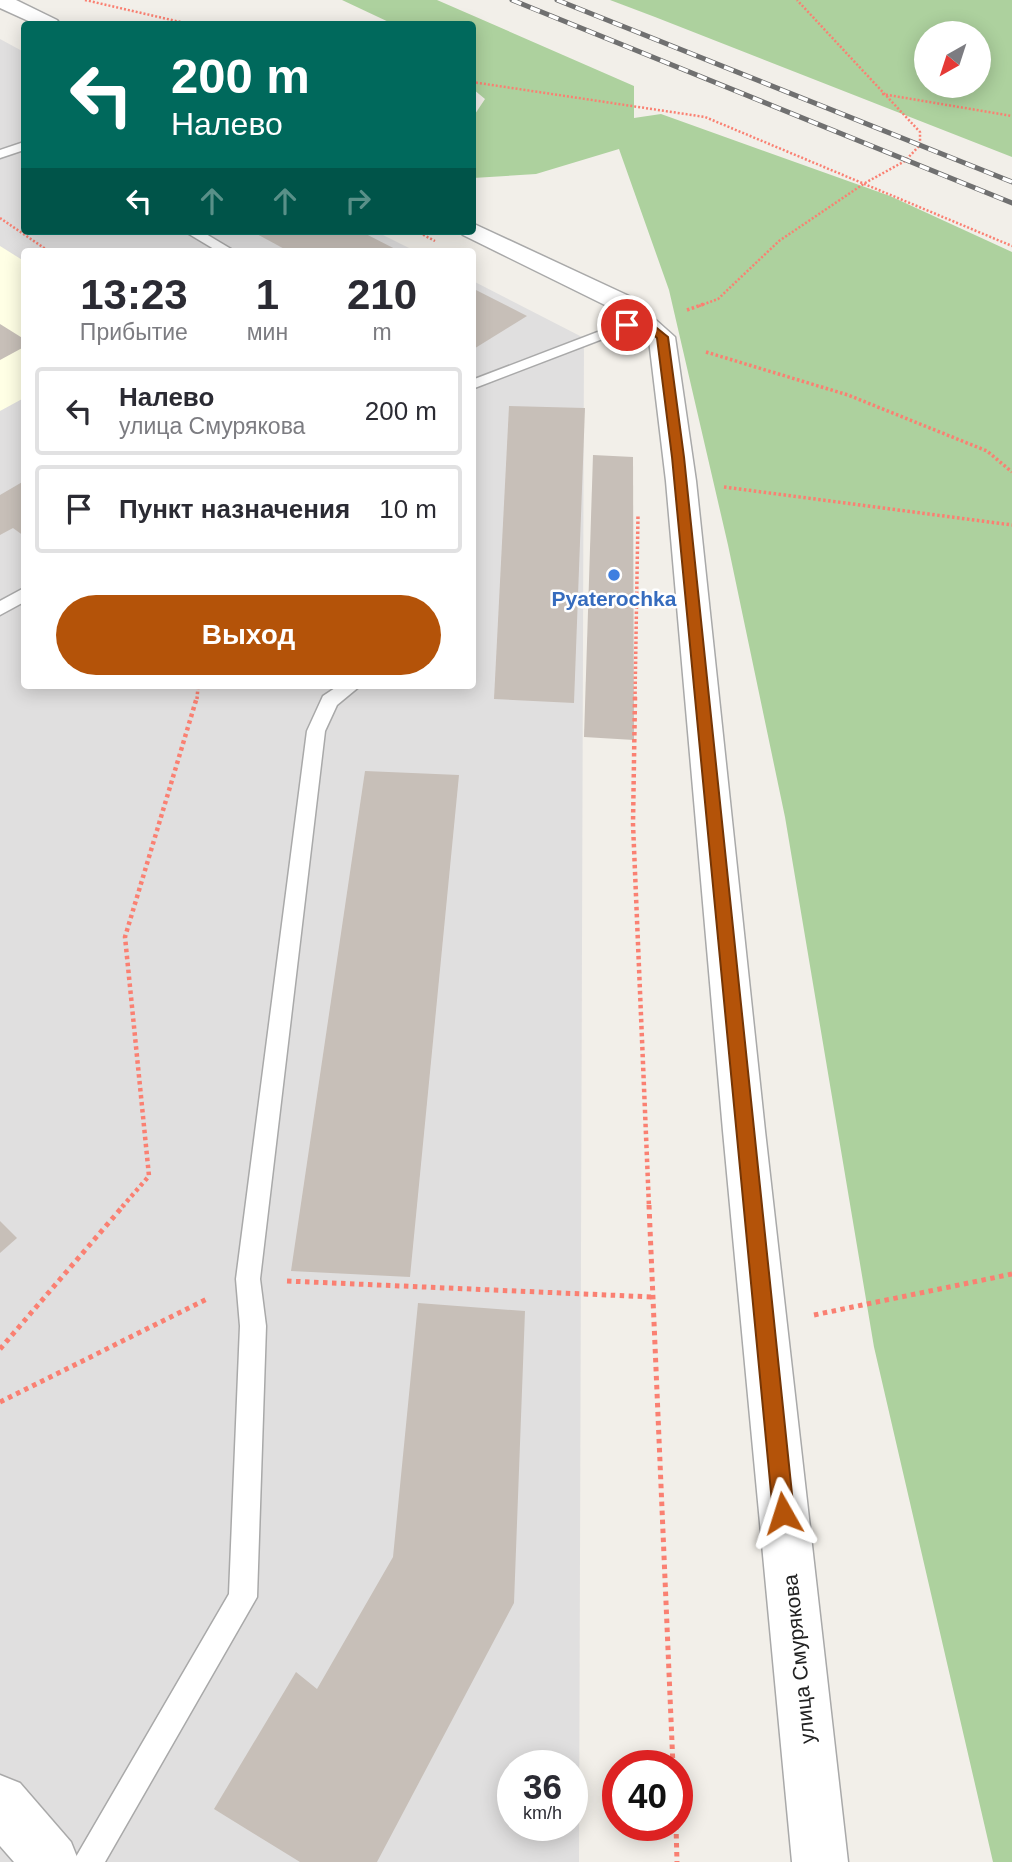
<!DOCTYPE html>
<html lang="ru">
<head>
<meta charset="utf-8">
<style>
  :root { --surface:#fff; --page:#f7f7f7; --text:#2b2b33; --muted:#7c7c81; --line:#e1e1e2; --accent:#b45309 }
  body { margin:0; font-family:Helvetica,sans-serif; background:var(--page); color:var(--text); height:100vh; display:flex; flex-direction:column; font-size:26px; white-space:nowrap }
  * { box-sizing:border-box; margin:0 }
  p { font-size:23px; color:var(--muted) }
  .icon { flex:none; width:38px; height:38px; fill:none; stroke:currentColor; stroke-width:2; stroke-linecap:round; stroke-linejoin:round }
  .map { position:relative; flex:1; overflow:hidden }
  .drawer { position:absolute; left:21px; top:248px; width:455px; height:441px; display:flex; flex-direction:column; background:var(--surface); border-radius:7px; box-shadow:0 4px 18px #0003 }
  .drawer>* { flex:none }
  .guide { position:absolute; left:21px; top:21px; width:455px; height:214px; border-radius:7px; box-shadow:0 4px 18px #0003; background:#00695c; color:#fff; overflow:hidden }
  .needle { width:46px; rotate:219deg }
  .fabs { position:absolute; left:914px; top:21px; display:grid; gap:14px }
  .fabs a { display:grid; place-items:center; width:77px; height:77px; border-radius:50%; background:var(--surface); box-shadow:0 4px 18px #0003; font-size:35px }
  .speed { position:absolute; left:497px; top:1750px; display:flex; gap:14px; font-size:35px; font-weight:700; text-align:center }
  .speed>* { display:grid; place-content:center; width:91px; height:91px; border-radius:50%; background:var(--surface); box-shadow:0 4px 18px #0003; line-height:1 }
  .speed small { font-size:18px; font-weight:400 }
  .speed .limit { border:10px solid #d22; background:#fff; color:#111 }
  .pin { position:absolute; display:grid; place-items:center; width:60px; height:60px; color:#fff; margin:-30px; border:4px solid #fff; border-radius:50%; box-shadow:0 2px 7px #0007 }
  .me { position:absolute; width:77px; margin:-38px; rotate:354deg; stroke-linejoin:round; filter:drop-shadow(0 0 5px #0008) }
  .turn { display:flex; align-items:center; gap:24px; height:147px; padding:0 35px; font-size:32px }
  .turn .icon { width:91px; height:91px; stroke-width:2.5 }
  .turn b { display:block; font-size:49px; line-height:60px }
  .lanes { display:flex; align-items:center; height:66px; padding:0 35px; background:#0003; justify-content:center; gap:35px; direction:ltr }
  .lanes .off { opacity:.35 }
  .eta { display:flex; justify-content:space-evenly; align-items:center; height:119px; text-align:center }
  .eta b { font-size:42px; font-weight:800; line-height:49px }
  .button { display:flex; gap:14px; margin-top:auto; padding:14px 35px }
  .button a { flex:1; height:80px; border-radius:42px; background:var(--accent); color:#fff; font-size:28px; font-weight:800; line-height:80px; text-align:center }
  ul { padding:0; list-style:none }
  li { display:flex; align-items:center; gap:21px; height:88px; margin:0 14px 10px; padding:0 21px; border:4px solid var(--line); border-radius:7px }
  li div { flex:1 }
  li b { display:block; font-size:26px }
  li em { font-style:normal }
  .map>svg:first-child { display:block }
  .residential { fill:#e0dfdf; fill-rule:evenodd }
  .education { fill:#ffffe5 }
  .forest { fill:#add19e; fill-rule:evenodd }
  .building { fill:#c7bfb8 }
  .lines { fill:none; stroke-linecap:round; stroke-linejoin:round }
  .service-casing { stroke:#a9a9a9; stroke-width:3 }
  .minor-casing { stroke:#a9a9a9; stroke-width:3 }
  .tertiary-casing { stroke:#a9a9a9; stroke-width:3 }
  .path-far3 { stroke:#fa8072; stroke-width:2.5; stroke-dasharray:2 2; stroke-linecap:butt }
  .path-far2 { stroke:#fa8072; stroke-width:3.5; stroke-dasharray:2.5 2.5; stroke-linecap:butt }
  .path-far1 { stroke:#fa8072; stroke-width:4.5; stroke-dasharray:3.5 3.5; stroke-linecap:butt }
  .path { stroke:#fa8072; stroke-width:5; stroke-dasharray:4.5 4.5; stroke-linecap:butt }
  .service { fill:#fff; fill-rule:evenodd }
  .minor { fill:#fff; fill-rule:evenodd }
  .tertiary { fill:#fff; fill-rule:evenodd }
  .rail-casing { stroke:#707070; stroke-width:5 }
  .rail { stroke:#fff; stroke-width:3.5; stroke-dasharray:10; stroke-linecap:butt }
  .route { fill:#b45309; stroke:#753606; stroke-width:2 }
  .shop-dot { fill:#3f7fe0; stroke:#fff; stroke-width:2.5 }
  .labels { text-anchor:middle; stroke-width:5; stroke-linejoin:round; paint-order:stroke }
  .shop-label { font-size:21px; font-weight:bold; fill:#366cbe; stroke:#fff }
  .street-label { font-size:21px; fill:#222; stroke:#fff }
</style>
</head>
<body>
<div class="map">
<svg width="1012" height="1862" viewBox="0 0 1012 1862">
  <rect width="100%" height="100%" fill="#f2efe9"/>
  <path class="residential" d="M0,39L24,52V231H375L417,252H24V686H472L473,281L584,338L579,1862H0ZM513,1766H572V1825H513Z"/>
  <path class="education" d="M0,246L24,261V398L0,411Z"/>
  <g class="forest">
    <path d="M342,0H437L634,86V118L661,114L890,196L1012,252V1862H993L874,1347L785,817L728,545L669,290L619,149L536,174L473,178V117L485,99L473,89L472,24H393Z"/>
    <path d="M610,0H1012V157L655,17ZM926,33H978V86H926Z"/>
  </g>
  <g class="building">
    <path d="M251,231H360L401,252H290Z"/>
    <path d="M472,288L527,316L472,350Z"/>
    <path d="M0,324L24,339V347L0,360Z"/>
    <path d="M509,406L585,408L574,703L494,699Z"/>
    <path d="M593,455L633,457L634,740L584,737Z"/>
    <path d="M24,481V536L13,528L0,535V495Z"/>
    <path d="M365,771L459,775L410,1277L291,1271Z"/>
    <path d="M0,1221L17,1238L0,1253Z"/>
    <path d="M418,1303L525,1311L514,1603L377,1862H300L214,1809L296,1672L317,1689L393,1557Z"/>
  </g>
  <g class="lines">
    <g class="service-casing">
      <g id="service">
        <path d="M24,142V150L0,158V150Z"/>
        <path d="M184,231H201L236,252H219Z"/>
        <path d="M642,315L647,316L649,319L647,322L472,389V380Z"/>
        <path d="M24,588V602L0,615V601Z"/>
        <path d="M338,686H360L337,705L325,731L260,1279L266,1326L257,1597L105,1862H73L229,1594L240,1326L236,1279L307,731L323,696Z"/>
      </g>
    </g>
    <g class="minor-casing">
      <path id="minor" d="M0,1775L20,1783L71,1842L79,1862H14L0,1846Z"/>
    </g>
    <g class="tertiary-casing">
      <g id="tertiary">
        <path d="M0,0H16L57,20L60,24H35L0,8Z"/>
        <path d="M472,223L629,296L675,337L696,481L765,1131L848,1862H792L723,1131L666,481L649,340L611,308L463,235L460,231H472Z"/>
      </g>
    </g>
    <g class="path-far3">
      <path d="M85,0L189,24"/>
      <path d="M472,82L705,117L1012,246"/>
      <path d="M882,94L1012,116"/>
      <path d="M0,218L50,252"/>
      <path d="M416,231L435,241"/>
      <path d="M699,306L718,299L779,241L865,183L905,161L920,145V132L797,0"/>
    </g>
    <g class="path-far2">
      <path d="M687,310L704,304"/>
      <path d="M706,352L848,395L987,451L1012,472"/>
      <path d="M724,487L1012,525"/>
      <path d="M197,699L198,686"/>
      <path d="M635,699L638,515"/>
    </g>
    <g class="path-far1">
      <path d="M635,697L633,824L649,1207"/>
      <path d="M122,1207L149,1176L125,937L197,697"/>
    </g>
    <g class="path">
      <path d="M649,1205L673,1766"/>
      <path d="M287,1281L653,1297"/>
      <path d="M814,1315L1012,1274"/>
      <path d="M0,1349L124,1205"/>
      <path d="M0,1402L209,1298"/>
      <path d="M676,1825L677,1862"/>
    </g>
    <use href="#service" class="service"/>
    <use href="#minor" class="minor"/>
    <use href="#tertiary" class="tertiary"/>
    <g class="rail-casing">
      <g id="rail">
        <path d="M512,0L1012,203"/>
        <path d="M557,0L1012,182"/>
      </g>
    </g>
    <use href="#rail" class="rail"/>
  </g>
  <path class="route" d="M642,316L668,337L684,457L794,1513L791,1520L783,1523L776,1520L773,1513L672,457L657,338L641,324L627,328L622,325Z"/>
  <circle class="shop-dot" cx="614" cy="575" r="7"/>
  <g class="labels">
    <g class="shop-label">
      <text x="614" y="606">Pyaterochka</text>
    </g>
    <g class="street-label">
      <text transform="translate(799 1659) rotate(-96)" y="7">улица Смурякова</text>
    </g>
  </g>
</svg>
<div class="fabs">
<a><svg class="needle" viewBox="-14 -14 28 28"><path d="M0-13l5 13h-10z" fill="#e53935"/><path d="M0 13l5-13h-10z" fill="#7c7c81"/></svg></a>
</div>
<div class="speed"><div>36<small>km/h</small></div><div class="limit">40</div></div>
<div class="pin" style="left:627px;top:325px;background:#d93025"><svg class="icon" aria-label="arrive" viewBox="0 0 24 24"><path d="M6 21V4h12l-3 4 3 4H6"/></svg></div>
<svg class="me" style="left:783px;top:1513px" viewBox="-20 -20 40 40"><path d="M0-17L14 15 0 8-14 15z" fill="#b45309" stroke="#fff" stroke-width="4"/></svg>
<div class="guide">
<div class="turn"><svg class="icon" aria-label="left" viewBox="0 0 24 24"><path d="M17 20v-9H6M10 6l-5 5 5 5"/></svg><div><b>200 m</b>Налево</div></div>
<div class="lanes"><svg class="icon" aria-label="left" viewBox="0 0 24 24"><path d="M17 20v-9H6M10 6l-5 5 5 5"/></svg><svg class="icon off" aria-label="ahead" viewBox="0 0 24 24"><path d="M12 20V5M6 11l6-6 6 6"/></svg><svg class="icon off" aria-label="ahead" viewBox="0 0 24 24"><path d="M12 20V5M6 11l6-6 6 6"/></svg><svg class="icon off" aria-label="right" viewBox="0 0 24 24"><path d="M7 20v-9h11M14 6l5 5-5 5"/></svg></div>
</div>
<section class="drawer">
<div class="eta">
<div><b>13:23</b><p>Прибытие</p></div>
<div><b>1</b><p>мин</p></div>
<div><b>210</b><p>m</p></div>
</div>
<ul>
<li><svg class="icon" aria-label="left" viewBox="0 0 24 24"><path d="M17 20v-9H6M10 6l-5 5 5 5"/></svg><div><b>Налево</b><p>улица Смурякова</p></div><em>200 m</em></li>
<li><svg class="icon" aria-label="arrive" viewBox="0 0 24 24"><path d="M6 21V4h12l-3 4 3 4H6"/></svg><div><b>Пункт назначения</b></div><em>10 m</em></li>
</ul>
<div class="button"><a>Выход</a></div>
</section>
</div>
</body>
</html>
